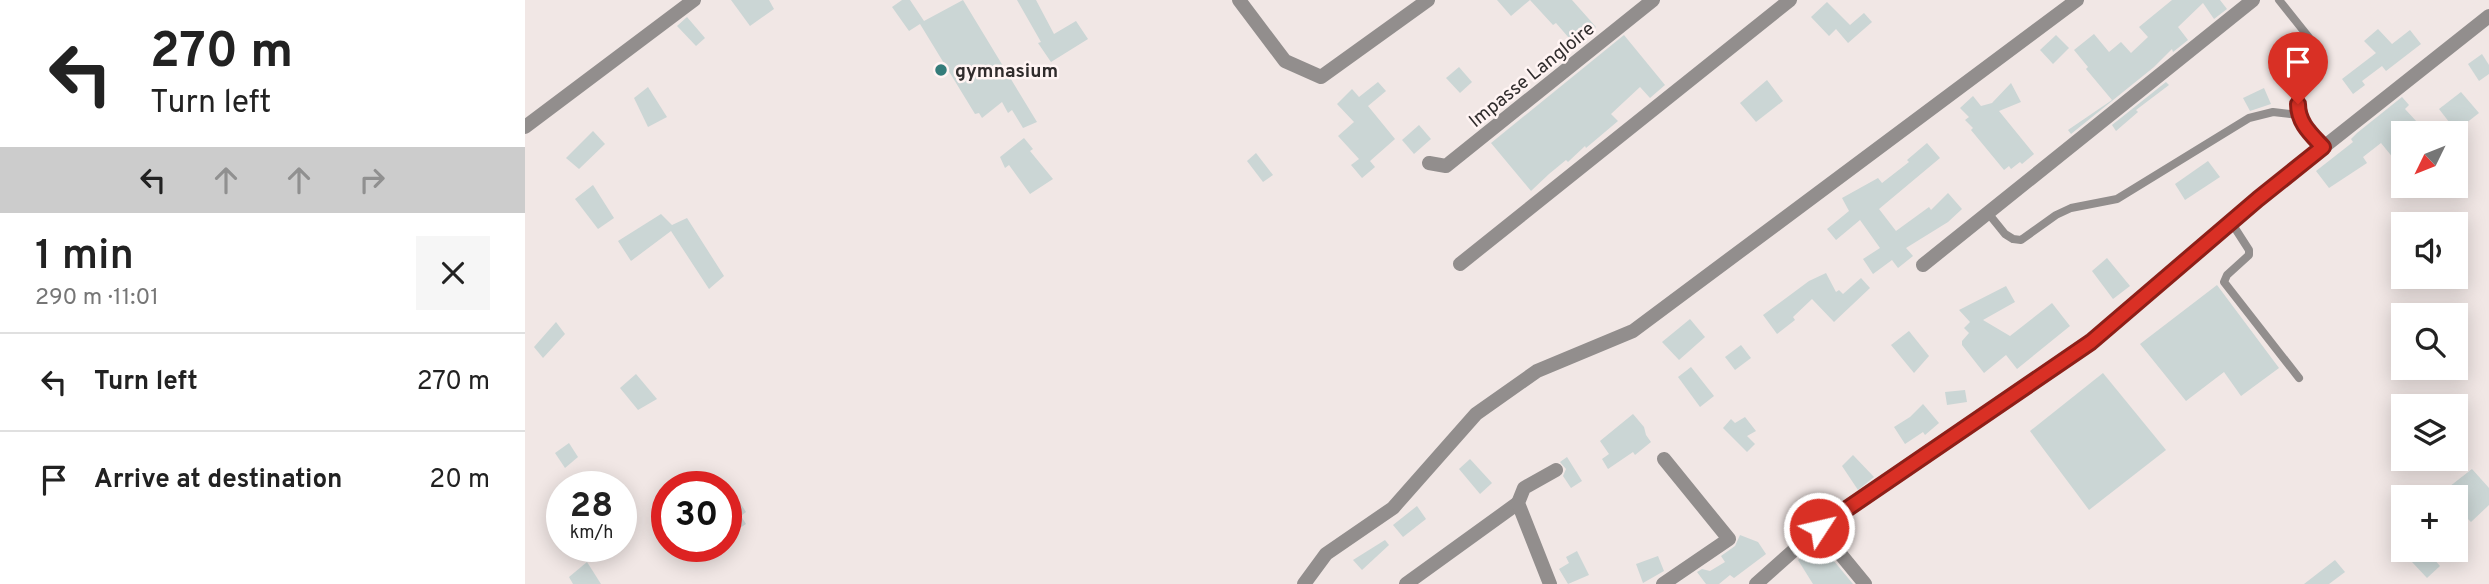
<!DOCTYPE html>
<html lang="en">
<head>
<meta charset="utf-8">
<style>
  :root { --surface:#fff; --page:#f6f6f6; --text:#222; --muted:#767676; --line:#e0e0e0 }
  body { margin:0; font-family:Overpass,sans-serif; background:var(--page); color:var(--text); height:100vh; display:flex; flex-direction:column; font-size:26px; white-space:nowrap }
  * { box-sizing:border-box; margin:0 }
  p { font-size:23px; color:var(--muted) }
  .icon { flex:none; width:38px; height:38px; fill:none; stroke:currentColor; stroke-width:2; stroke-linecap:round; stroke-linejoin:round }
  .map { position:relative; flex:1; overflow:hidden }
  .sheet { display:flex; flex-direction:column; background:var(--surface); width:525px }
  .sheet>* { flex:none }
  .hud { background:#fff; color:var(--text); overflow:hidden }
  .needle { width:46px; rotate:227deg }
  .buttons { position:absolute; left:1866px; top:121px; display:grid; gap:14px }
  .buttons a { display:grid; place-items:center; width:77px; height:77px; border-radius:0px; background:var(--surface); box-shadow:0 4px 18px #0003; font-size:35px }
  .speed { position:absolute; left:21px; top:471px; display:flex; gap:14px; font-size:35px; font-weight:700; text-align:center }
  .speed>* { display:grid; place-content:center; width:91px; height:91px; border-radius:50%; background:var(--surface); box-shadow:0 4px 18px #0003; line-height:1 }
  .speed small { font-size:18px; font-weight:400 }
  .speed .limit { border:10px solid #d22; background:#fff; color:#111 }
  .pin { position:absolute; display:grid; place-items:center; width:60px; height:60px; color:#fff; margin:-72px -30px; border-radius:50% 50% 50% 0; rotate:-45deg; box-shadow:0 0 7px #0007 }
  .pin .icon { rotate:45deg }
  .me { position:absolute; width:77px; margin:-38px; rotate:55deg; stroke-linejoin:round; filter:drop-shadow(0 0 5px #0008) }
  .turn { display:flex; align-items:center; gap:24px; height:147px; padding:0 35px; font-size:32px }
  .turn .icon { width:91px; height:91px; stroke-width:2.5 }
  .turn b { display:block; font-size:49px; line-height:60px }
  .lanes { display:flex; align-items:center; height:66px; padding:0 35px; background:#0003; justify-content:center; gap:35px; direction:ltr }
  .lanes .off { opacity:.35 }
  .round { display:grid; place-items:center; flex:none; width:74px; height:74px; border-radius:0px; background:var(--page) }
  .headline { display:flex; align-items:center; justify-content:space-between; height:119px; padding:0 35px }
  h1 { font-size:42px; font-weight:600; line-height:52px }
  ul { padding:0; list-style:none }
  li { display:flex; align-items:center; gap:21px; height:98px; padding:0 35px; border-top:2px solid var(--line) }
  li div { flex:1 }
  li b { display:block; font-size:26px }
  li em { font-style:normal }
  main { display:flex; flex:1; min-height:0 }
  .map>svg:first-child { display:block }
  .building { fill:#cbd6d5 }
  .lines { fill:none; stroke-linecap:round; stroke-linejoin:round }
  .lane { stroke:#928e8d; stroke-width:8 }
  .street { stroke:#928e8d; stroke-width:14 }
  .route-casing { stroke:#8d1f18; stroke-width:18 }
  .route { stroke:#d93025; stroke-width:12 }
  .poi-dot { fill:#347c7a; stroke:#fff4f3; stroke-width:2.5 }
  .labels { text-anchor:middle; stroke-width:5; stroke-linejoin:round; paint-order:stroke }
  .poi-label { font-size:19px; font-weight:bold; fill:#302c2c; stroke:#fff4f3; text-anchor:start }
  .street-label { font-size:19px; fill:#302c2c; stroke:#fff4f3 }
</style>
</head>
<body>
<main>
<section class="sheet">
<div class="hud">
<div class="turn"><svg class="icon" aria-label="left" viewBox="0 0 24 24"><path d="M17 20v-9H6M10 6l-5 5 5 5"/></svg><div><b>270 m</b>Turn left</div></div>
<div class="lanes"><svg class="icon" aria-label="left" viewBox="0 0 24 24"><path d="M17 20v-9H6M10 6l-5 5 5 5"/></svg><svg class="icon off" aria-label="ahead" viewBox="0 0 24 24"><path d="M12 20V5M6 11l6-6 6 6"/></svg><svg class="icon off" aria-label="ahead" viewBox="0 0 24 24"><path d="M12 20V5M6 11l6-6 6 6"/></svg><svg class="icon off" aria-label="right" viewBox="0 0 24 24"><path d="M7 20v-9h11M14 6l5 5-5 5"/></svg></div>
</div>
<div class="headline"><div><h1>1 min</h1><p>290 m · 11:01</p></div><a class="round"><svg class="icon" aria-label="close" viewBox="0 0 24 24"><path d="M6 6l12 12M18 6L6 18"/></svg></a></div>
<ul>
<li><svg class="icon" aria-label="left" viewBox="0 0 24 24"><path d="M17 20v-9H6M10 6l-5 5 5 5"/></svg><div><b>Turn left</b></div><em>270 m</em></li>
<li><svg class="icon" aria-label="arrive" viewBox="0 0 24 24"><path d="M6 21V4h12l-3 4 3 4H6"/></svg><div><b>Arrive at destination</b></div><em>20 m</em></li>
</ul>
</section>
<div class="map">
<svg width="1964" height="584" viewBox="0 0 1964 584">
  <rect width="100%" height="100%" fill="#f1e7e5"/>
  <g class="building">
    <path d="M206,0H244L249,9L225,26Z"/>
    <path d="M377,0H385L399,21L438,0L512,122L498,128L487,110L483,113L477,102L457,118L454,113L450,114L395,24L384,31L367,7Z"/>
    <path d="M492,0H511L529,34L551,21L563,39L526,62L513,43L516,42Z"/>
    <path d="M972,0H1005L986,16Z"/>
    <path d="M1005,0H1047L1071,27L1057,40L1050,32L1044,38L1031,23L1028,25Z"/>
    <path d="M1647,0H1695L1702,9L1689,19L1678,3L1653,27L1663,40L1648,52L1647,49L1629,67L1546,134L1543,130L1587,100L1561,69L1563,67L1549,50L1569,34L1584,52L1596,42L1606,53L1623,37L1614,27Z"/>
    <path d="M1302,2L1325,25L1339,13L1347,22L1323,43L1311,29L1304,36L1286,17Z"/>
    <path d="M162,17L180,38L171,46L152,26Z"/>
    <path d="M1853,29L1867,44L1885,30L1896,44L1861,71L1857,66L1837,81L1840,85L1828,94L1817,79L1851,53L1839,41Z"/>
    <path d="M1099,35L1140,85L1125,98L1115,87L1086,114L1093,121L1061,148L1060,146L1043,162L1041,160L1024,174L1006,191L966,143Z"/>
    <path d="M1531,35L1544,48L1528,64L1515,50Z"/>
    <path d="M1957,54L1964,65V74L1954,81L1943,64Z"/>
    <path d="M934,67L947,82L935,93L921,78Z"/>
    <path d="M1242,80L1258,101L1231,122L1215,103Z"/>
    <path d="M853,82L861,91L843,106L870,139L845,161L850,167L837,178L826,165L834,159L813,136L829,122L812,104L827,89L834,97Z"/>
    <path d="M1641,82L1644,85L1611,110L1613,112L1591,131L1587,125Z"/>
    <path d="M1486,83L1496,102L1474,111L1509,154L1497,164L1495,162L1486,169L1484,166L1479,170L1446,130L1448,128L1440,120L1444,117L1435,108L1448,96L1456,106L1467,103Z"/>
    <path d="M123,87L142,117L123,127L109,98Z"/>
    <path d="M1739,88L1746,104L1725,111L1718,98Z"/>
    <path d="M1936,92L1954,113L1931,131L1914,109Z"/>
    <path d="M1877,97L1884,105L1880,109L1892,122L1889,125L1896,133H1878V170L1856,143L1838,157L1842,163L1804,188L1791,171L1828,142L1826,139L1832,133Z"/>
    <path d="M894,125L906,139L889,154L877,140Z"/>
    <path d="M68,131L80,144L54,169L41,158Z"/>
    <path d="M499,138L508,149L505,151L528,179L505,194L484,165L480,168L475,157Z"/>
    <path d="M1402,143L1415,158L1354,209L1371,231L1404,207L1406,210L1423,193L1437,209L1423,222L1381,248L1388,256L1373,268L1367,260L1348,274L1338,259L1355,248L1335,220L1311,240L1302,229L1324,211L1317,198L1353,178L1357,183L1384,162L1382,160Z"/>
    <path d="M731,153L748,175L738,182L722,161Z"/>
    <path d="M1683,161L1695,177L1660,200L1650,184Z"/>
    <path d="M68,185L89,218L73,229L50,199Z"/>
    <path d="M136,214L147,225L162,218L199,276L184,289L146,231L106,261L93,241Z"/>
    <path d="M1582,258L1605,286L1588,299L1567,271Z"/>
    <path d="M1301,273L1311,292L1314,290L1318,294L1336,278L1345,288L1309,322L1287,299L1268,317L1270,320L1252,334L1238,315L1284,281Z"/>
    <path d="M1692,285L1754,368L1716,396L1699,372L1661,401L1615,344Z"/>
    <path d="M1481,286L1490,302L1458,320L1485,336L1527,303L1545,326L1492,369L1481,355L1459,373L1437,345V341L1444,333L1439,328L1445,322L1434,310Z"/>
    <path d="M1165,319L1180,337L1154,360L1137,342Z"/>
    <path d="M31,322L40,334L18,358L9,347Z"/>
    <path d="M1384,331L1404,356L1389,373L1366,345Z"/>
    <path d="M1216,345L1226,358L1210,370L1200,357Z"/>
    <path d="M1166,367L1189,396L1175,407L1153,377Z"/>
    <path d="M1578,373L1641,450L1564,510L1505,431Z"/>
    <path d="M111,374L132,399L113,410L95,388Z"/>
    <path d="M1440,390L1442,402L1422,405L1420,392Z"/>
    <path d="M1398,404L1414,423L1400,435L1398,432L1380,444L1369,427L1385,417Z"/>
    <path d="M1108,414L1119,427L1121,435L1126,442L1110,455L1108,452L1083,469L1077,459L1084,454L1075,441Z"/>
    <path d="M1220,417L1231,431L1222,436L1230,444L1222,452L1198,428L1206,419L1210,423Z"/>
    <path d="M44,443L53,457L40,468L30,453Z"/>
    <path d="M1328,455L1349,477L1333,490L1317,466Z"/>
    <path d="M1042,457L1057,481L1046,488L1038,476L1041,469L1035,462Z"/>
    <path d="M945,459L967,483L955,494L934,469Z"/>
    <path d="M1947,469L1964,488V505L1946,522L1930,506V497H1911Z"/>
    <path d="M201,481L221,512L216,516L221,524L209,532L201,520Z"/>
    <path d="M892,506L901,519L878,537L868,525Z"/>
    <path d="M1215,535L1233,542L1241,554L1209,578L1205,575L1194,584H1181L1172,572L1177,569L1185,571L1200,562L1196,556L1210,546Z"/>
    <path d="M860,540L864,545L837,570L828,560Z"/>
    <path d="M1294,543L1328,584H1288L1273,560Z"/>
    <path d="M1901,550L1915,566L1902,578L1887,562Z"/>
    <path d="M1052,551L1064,575L1043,584L1034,569L1044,563L1041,557Z"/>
    <path d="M1133,556L1139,571L1118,583L1111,564Z"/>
    <path d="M1810,560L1820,572L1804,584H1779Z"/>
    <path d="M62,562L76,584H48L44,577Z"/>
  </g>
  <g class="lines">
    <g class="lane">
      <path d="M1754,0L1786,40L1788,47L1773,104V115L1798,147"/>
      <path d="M1463,213L1480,234L1488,239L1496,240L1531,215L1546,208L1592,199L1724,118L1748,112L1773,115"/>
      <path d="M1706,222L1724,250V255L1702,275L1699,282L1774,378"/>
    </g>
    <g class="street">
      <path d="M714,0L760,61L796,77L903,0"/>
      <path d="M0,127L169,0"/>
      <path d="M904,163L921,166L1128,0"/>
      <path d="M935,264L1265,0"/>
      <path d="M1398,265L1728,0"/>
      <path d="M1294,528L1340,584"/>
      <path d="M779,584L801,554L868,508L951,414L1012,371L1108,331L1552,0"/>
      <path d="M881,584L993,503"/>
      <path d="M1025,584L993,503L999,488L1031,470"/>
      <path d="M1138,584L1204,539L1139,459"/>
      <path d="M1231,584L1294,528L1566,342L1733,199L1964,16"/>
    </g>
  </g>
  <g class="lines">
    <g class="route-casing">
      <path id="route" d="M1294,528L1566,342L1733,199L1798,147C1786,134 1773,123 1773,104"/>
    </g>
    <use href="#route" class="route"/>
  </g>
  <circle class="poi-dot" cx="416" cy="70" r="7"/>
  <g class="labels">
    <g class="poi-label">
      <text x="430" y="77">gymnasium</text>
    </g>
    <g class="street-label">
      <text transform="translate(1006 74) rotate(-39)" y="7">Impasse Langloire</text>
    </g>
  </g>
</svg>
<div class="buttons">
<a><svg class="needle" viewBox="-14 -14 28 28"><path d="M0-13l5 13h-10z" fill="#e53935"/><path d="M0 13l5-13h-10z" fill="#767676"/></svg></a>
<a><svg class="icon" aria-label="sound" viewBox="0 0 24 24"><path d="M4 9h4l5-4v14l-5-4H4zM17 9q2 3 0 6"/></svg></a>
<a><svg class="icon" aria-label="search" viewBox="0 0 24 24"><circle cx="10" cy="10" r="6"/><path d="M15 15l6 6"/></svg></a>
<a><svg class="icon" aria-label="layers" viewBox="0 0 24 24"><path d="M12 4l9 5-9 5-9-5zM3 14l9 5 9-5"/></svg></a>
<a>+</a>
</div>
<div class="speed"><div>28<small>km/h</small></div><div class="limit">30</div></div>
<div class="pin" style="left:1773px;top:104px;background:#d93025"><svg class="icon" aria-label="arrive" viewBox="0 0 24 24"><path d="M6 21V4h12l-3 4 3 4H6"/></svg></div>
<svg class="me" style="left:1294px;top:528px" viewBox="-20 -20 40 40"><circle r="17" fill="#d93025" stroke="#fff" stroke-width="3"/><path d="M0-11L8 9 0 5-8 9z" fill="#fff"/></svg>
</div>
</main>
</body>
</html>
